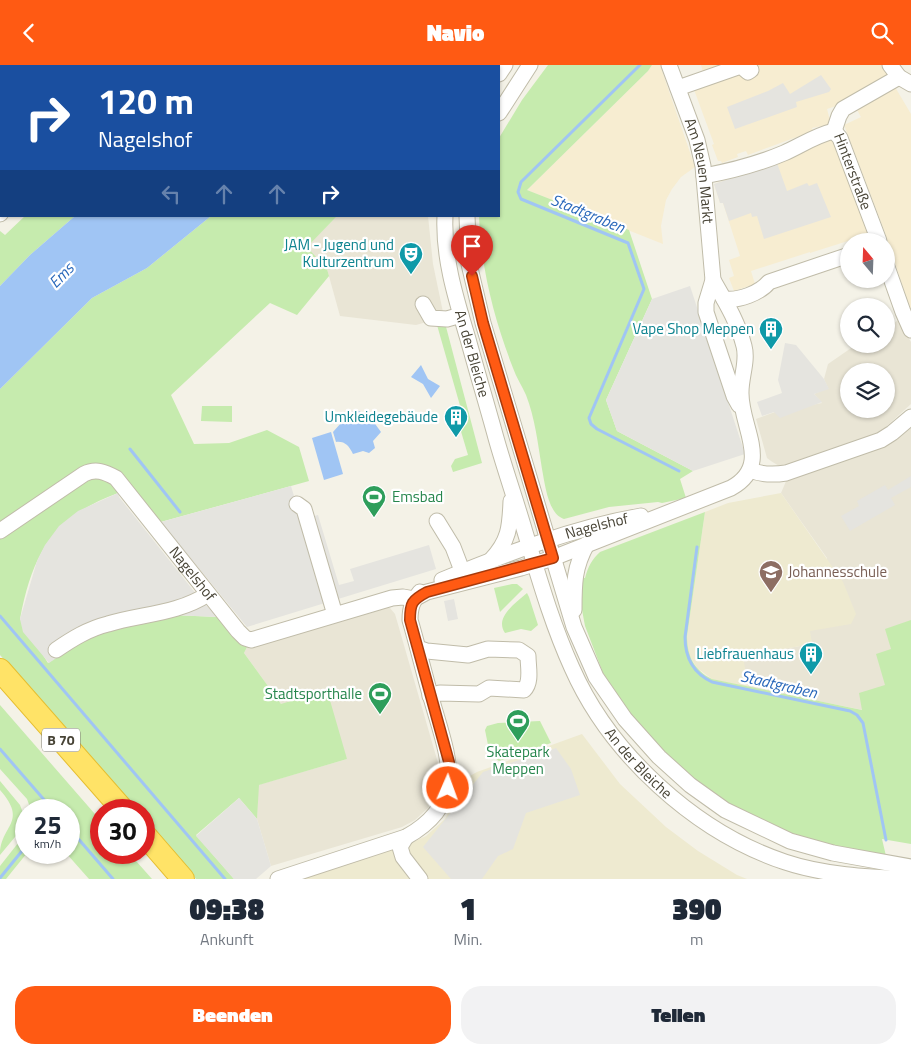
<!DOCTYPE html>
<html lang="de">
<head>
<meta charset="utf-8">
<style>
  :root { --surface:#fff; --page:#f2f2f3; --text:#1f2937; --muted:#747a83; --accent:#ff5a13 }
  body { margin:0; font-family:"Titillium Web",sans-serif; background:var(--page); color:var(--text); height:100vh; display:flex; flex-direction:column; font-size:19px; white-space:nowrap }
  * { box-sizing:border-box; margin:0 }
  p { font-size:16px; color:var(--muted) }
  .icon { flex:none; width:28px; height:28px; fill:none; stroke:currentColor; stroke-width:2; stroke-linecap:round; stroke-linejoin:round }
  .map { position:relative; height:814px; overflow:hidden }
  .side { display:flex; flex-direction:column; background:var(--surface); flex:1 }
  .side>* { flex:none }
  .top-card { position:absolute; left:0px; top:0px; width:500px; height:152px; box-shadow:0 1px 4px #0004; background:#1a4fa0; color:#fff; overflow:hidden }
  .needle { width:32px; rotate:341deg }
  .tools { position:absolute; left:840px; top:168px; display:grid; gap:10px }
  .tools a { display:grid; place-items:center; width:55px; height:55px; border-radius:50%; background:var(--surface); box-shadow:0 1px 4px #0004; font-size:25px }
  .speed { position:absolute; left:15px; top:734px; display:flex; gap:10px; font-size:25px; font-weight:700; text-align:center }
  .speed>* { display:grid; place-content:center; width:65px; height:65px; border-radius:50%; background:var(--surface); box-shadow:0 1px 4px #0004; line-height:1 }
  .speed small { font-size:12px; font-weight:400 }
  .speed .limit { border:8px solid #d22; background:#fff; color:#111 }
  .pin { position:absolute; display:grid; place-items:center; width:42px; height:42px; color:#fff; margin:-51px -21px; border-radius:50% 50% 50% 0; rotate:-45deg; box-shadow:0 0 5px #0007 }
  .pin .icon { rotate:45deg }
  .me { position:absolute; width:55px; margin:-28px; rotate:2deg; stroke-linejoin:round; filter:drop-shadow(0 0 4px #0008) }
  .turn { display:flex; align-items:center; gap:18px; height:105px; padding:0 15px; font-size:22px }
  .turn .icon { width:65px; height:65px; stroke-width:2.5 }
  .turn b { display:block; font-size:35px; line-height:42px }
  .lanes { display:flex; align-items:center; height:48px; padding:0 15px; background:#0003; justify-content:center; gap:25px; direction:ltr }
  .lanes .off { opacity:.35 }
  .eta { display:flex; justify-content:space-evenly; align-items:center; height:85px; text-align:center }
  .eta b { font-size:30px; font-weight:800; line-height:35px }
  .action { display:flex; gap:10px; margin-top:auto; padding:10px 15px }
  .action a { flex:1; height:58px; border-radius:20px; background:var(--accent); color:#fff; font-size:20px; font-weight:800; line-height:58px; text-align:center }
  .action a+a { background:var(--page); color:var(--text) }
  header { display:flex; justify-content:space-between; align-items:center; height:65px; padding:0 15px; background:var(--accent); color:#fff; font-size:22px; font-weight:800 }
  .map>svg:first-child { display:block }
  .residential { fill:#e9e5d5; fill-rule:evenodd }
  .commercial { fill:#f7edd1 }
  .education { fill:#eeead0 }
  .green { fill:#c6ebae }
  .parking { fill:#e5e4df }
  .water { fill:#a0c5f4 }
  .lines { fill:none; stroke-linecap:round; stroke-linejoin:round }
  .stream { stroke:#a0c5f4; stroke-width:3 }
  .minor-casing { stroke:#c0bca9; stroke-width:17 }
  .highway-casing { stroke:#e6be30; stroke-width:24 }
  .minor { stroke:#fff; stroke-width:15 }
  .highway { stroke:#ffe367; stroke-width:22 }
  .route-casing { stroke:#a63a0c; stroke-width:12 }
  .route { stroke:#ff5a13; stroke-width:9 }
  .labels { text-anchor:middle; stroke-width:4.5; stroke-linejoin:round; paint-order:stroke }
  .shield { fill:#fff; stroke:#7f7c72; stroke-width:1 }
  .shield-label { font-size:14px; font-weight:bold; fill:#484436 }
  .street-label { font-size:15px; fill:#484436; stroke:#fff }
  .culture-label { font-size:15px; fill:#0d838f; stroke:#fff; text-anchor:end }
  .leisure-label { font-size:15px; fill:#27864d; stroke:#fff; text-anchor:start }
  .education-label { font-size:15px; fill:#785e54; stroke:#fff; text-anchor:start }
  .water-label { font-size:16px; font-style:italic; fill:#2867ba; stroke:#fff }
</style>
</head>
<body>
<header><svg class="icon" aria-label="back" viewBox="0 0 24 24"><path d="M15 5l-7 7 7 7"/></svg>Navio<svg class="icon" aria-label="search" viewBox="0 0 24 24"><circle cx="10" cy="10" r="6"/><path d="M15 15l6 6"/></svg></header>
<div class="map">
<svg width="911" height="814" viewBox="0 0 911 814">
  <rect width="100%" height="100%" fill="#f4f2e7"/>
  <g class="residential">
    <path d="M0,0H135L1,1L0,140Z"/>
    <path d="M337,151H428L433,199L444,252L416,260L340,251L327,204L306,182Z"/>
    <path d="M898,255L911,277V339L877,370L788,402L779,401L771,396L767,393L756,354L775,347L822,338L814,329L828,323L824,314L828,299L857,279H886V264ZM849,306H886V344H849Z"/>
    <path d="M911,360V612L863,645L748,622L742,591L812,579L809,566L827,493L781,428L787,414Z"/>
    <path d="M387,543H390L395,549L438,698V720L428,743L415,755L402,762L271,801L257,754L258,720L347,694L281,639L244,588L247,582L258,581Z"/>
  </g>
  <g class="commercial">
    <path d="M652,0H660L695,102L681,112L672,124L666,135L661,161L663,179L527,125L648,6Z"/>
    <path d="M701,0H883L890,13L836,41L827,44L831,59L812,63L813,66L748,90L746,86L737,89L738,92L722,98L721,96H718L712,80L714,79L689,11L703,7Z"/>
    <path d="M895,22L911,49V246L884,165L844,60L861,52L856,43Z"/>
    <path d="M832,75L872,168L868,169V172L854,176L851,175L810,188V187L751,206L755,219L734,226L729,213L734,211L729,195L740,191L723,138H720L714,119L797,91L796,88Z"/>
  </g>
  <g class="education">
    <path d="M781,428L843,517L856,549L851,559L810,566L812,579L743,591L748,622L712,614L697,603L689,590L687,583V571L705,447L728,438Z"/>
    <path d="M582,669L620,719L666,762L698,786L737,810L747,814H301L409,779L426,771L445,754L455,734L459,717L477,707Z"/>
  </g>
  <g class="green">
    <path d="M177,0H265L176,1Z"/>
    <path d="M377,0H485L376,1Z"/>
    <path d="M548,0H652L648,6L527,125L629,165L652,234L606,335L617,366L693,406L680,414L686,433L662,438L658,437L609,442L564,454C548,449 545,419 542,404C538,379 535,353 526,330C522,321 516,312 513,303C494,254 481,203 479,151H499V73L522,35Z"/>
    <path d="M25,151H75L30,190L0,221V166L5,170Z"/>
    <path d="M211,151H337L307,182L327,204L329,211L297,250L270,238L171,330L194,379L229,378L267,365L299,382L309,416L157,458L101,402L0,463V324L92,233L147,203Z"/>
    <path d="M445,258L482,398L453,407L451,401L455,394L468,390L457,353L463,351L437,260Z"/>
    <path d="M202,341H232V357L201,356Z"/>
    <path d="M85,411L108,414L118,423V428C53,452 33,487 20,554L48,598L86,573L126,557L172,550L218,552L241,580L247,582L244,588L281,639L327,625L347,694L259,720L257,754L239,733L196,770L234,814H196L144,754V745H136L0,590V470Z"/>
    <path d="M705,447L687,571C687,591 694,605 712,614L862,645L859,628L885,620L876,589L891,584L885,564L911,555V779L882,774L886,791L854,786L794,771L729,740L694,716L644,668L603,608L585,561L580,534L578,512L585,513C588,502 592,494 600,487Z"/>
    <path d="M512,519H517L523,524L500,547L494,523Z"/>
    <path d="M527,528L529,532L538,560L531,566L521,564L505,568C494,552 516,538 527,528Z"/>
    <path d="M0,640L101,756V788H129L152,814H89L66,788H69V745H31L27,734L0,704Z"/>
    <path d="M540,656L551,678L499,696L490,690L485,665L487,661L498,658Z"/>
    <path d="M0,716L20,740L25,753L20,766L0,790C0,760 29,758 0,725Z"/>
    <path d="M26,768L27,788L6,814H0V801Z"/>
  </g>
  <g class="parking">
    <path d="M821,10L831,24L829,27L796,37L797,42L735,64L727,42L768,26L783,18L790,29Z"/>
    <path d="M777,98L787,126L807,118L809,121L817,118L831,152L764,174L757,151L752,152L751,148L729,156L723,138H720L714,119Z"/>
    <path d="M690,221L745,389L693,406L617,366L606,335L652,234Z"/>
    <path d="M785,278L796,280L824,314L829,324L814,329L822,337L780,353L774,347L762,351L757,337L782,328L778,315Z"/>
    <path d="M911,411V422L891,433L895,440L850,466L841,451L859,441L857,436L885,420L888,425Z"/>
    <path d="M291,421L294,431L308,441L311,452L318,450L339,520L354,516L350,504L429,480L436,504L247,562L161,457Z"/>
    <path d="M118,428L119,432L200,534L218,552L172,550L126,557L86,573L49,598L23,567L20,554L37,496L45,480L59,461L78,446Z"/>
    <path d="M454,534L458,554L448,556L444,536Z"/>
    <path d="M556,683L571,704L580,730L526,748L513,784L498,791L482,814H451L423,782L483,707Z"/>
    <path d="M239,733L257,754L271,801L256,814H234L196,771Z"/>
  </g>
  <g class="water">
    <path d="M265,0H377L263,1Z"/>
    <path d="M75,151H211L147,203L92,233L0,324V221L30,190Z"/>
    <path d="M421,300L428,314L440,321L431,333L423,319L411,312Z"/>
    <path d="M357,345L370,352L381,367L373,376L375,383L369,388L363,386L353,389C349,381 345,376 336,377L333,367L341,358L343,350Z"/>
    <path d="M331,367L343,409L324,415L312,373Z"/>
  </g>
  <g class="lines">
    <g class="stream">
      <path d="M640,0L521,117L518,127L521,134L628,178L644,224L589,353L591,359L597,364L679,406"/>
      <path d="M130,384L180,447"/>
      <path d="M697,482L685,572C685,592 693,608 712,617L850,646L857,650L863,658L886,775"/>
      <path d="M0,551L225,814"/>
      <path d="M0,684L53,745"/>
      <path d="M69,763L113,814"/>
      <path d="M0,813L26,781"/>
    </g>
    <g class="minor-casing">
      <g id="minor">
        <path id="s1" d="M669,0L697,75L703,101L713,215L706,238V247L734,331L739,340"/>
        <path d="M890,0L899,12L911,19"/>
        <path d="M150,1L151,0"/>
        <path d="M499,9L505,0"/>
        <path d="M678,23L741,1L748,7L751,5"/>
        <path d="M499,48L530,0"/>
        <path id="s2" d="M834,66L840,73L879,176"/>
        <path d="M834,66L839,51L843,44L899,12"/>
        <path d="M704,111C731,106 758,99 784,88C800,81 816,70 834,66"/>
        <path d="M0,149L1,148"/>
        <path id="s3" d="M445,151C443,193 456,234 468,274C477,307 487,340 496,373C505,405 516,436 525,467C539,513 552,559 572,603C610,689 695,767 785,797C824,810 867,812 909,814"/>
        <path d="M467,151L469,199L483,258L574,562L596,612L625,654L659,692L690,720L725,745L790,776L833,788L911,802"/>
        <path d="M886,199L903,247L911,265"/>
        <path d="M724,234C739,236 760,228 769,217L849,190"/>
        <path d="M423,239L431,253L447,254L461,250"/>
        <path d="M750,405C762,410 773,410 786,408L881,375L892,368L911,352"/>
        <path d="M297,439L304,444L333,543"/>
        <path d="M437,456L453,482L466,516"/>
        <path id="s4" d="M0,466L84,409C96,403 105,407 116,413L238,566L245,573L251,575L392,533L403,532L414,534L427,527L521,503L553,493L731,423C773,400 740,362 741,327C741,311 748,296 744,281C738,257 725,236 713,215"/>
        <path d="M491,495C509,476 510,462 511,436"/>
        <path id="s5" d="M442,515C506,489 572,463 641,451"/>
        <path d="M574,545C574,519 574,502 587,479"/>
        <path d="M418,583L427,586L468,590L488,584L519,585L528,591C528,602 532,617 524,625L489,623L479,629L440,628L430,631"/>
        <path d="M56,585C72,574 88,564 108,559C141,549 178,549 208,529"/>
        <path d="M406,772L400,782L403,792L420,814"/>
        <path d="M278,814L406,772C469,737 448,692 432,636C424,609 418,582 410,555C410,543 412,537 420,527"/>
      </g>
    </g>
    <g class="highway-casing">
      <g id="highway">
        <path d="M0,605L123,745"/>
        <path d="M144,769L183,814"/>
      </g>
    </g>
    <use href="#minor" class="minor"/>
    <use href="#highway" class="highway"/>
  </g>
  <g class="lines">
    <g class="route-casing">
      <path id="route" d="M448,723L449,697L410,555C410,538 412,535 427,527L553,493L483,258L472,211"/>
    </g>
    <use href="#route" class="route"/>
  </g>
  <defs>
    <g id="theatre-pin" transform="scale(1.25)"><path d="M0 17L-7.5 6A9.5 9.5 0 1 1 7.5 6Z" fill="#0f9aa8" stroke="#fff"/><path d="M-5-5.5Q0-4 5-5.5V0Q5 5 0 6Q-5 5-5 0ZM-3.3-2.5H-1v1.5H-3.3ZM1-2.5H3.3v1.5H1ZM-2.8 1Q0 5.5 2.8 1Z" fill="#fff"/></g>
    <g id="building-pin" transform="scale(1.25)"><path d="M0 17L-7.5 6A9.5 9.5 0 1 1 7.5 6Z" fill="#0f9aa8" stroke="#fff"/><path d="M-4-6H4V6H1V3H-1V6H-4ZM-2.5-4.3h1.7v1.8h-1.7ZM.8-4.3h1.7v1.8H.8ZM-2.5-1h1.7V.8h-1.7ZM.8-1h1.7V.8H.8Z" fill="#fff"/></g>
    <g id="stadium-pin" transform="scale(1.25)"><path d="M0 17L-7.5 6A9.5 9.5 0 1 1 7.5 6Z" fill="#2e9e5b" stroke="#fff"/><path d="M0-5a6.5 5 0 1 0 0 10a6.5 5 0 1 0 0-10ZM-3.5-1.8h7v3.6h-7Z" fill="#fff"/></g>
    <g id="school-pin" transform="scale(1.25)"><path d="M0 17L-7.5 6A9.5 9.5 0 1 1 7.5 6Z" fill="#8d6e63" stroke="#fff"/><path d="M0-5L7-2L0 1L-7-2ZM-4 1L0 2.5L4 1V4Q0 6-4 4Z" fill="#fff"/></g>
  </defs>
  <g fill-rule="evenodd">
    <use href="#theatre-pin" x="411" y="189"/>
    <use href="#building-pin" x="771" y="264"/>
    <use href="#building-pin" x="456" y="352"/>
    <use href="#stadium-pin" x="374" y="432"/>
    <use href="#school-pin" x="771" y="507"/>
    <use href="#building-pin" x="811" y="589"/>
    <use href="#stadium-pin" x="380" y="629"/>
    <use href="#stadium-pin" x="518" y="656"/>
  </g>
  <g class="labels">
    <rect class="shield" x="42" y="663.5" width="38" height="23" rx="4"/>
    <g class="shield-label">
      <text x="61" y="680">B 70</text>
    </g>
    <g class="street-label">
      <text dy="5" stroke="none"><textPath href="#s1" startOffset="111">Am Neuen Markt</textPath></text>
      <text dy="5" stroke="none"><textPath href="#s2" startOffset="45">Hinterstraße</textPath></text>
      <text dy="5" stroke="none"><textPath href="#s3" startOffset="141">An der Bleiche</textPath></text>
      <text dy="5" stroke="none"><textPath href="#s5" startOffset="164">Nagelshof</textPath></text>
      <text dy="5" stroke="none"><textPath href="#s4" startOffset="258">Nagelshof</textPath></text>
      <text dy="5" stroke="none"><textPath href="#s3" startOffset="588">An der Bleiche</textPath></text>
    </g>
    <g class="culture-label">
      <text x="394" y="185">JAM - Jugend und<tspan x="394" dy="17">Kulturzentrum</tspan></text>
      <text x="754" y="269">Vape Shop Meppen</text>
      <text x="438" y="357">Umkleidegebäude</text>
      <text x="794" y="594">Liebfrauenhaus</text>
    </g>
    <g class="leisure-label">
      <text x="392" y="437">Emsbad</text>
      <text x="362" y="634" text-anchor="end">Stadtsporthalle</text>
      <text x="518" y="692" text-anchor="middle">Skatepark<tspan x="518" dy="17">Meppen</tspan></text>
    </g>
    <g class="education-label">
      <text x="788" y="512">Johannesschule</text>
    </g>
    <g class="water-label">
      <text transform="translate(588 148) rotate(22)" y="6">Stadtgraben</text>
      <text transform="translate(61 210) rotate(-46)" y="6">Ems</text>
      <text transform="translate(779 619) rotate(13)" y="6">Stadtgraben</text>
    </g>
  </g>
</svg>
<div class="tools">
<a><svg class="needle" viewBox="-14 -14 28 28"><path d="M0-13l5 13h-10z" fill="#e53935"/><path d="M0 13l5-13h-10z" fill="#747a83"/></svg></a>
<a><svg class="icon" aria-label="search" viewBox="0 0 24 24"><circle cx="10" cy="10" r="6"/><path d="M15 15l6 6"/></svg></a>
<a><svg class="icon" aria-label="layers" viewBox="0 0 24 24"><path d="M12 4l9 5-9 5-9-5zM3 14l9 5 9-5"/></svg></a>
</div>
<div class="speed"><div>25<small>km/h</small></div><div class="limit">30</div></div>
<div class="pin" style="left:472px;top:211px;background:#d93025"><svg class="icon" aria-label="arrive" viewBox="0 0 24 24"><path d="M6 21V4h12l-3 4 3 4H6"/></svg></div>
<svg class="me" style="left:448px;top:723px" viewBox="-20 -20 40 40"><circle r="17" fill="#ff5a13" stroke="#fff" stroke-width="3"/><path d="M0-11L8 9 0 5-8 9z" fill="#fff"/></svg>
<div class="top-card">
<div class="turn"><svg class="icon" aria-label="right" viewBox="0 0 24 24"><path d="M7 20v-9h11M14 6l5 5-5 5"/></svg><div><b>120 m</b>Nagelshof</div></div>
<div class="lanes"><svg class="icon off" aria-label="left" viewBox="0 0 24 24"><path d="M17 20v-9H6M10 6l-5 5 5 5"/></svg><svg class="icon off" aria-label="ahead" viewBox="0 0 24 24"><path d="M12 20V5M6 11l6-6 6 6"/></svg><svg class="icon off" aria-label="ahead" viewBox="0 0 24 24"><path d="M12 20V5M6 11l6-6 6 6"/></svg><svg class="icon" aria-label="right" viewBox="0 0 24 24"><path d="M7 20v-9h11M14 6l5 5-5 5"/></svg></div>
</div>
</div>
<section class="side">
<div class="eta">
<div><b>09:38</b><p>Ankunft</p></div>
<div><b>1</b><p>Min.</p></div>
<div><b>390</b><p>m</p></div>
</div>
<div class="action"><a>Beenden</a><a>Teilen</a></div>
</section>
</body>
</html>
